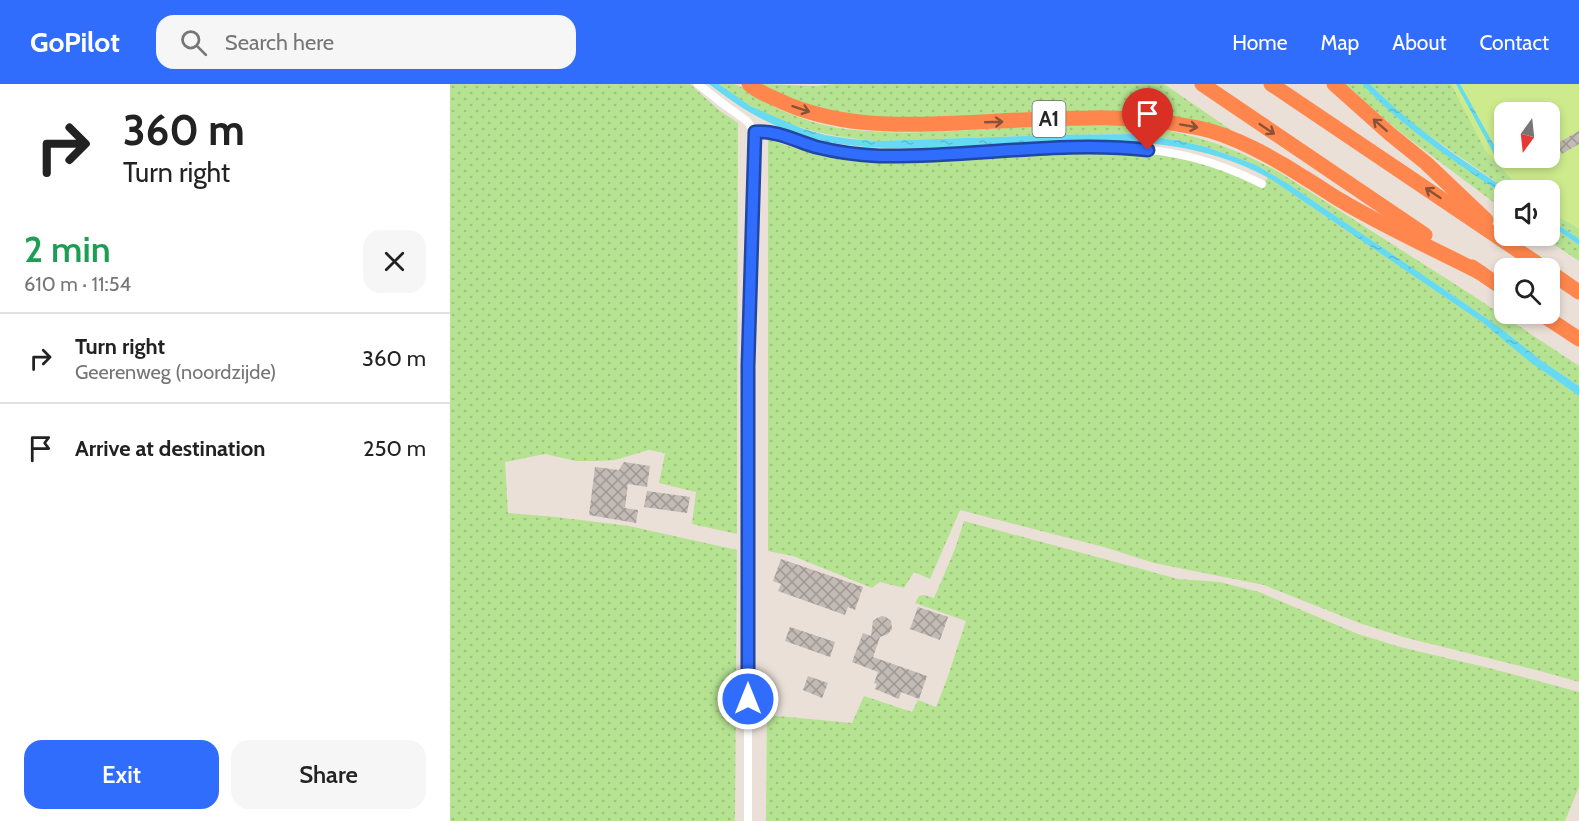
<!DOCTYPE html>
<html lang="en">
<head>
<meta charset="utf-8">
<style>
  :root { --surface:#fff; --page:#f6f6f6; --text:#222; --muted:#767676; --line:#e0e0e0; --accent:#316dfd }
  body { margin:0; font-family:Cabin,sans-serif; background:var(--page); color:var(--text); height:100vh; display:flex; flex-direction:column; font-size:22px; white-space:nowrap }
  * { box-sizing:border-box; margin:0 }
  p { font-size:20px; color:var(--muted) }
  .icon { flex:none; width:33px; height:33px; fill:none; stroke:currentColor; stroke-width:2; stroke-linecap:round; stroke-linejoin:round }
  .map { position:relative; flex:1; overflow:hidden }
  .details { display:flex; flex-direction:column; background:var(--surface); width:450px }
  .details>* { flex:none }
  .guide { background:#fff; color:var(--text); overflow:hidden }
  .needle { width:39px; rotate:195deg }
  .buttons { position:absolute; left:1044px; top:18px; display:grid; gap:12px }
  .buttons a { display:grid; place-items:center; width:66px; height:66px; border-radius:12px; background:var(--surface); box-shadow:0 3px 9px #0003; font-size:30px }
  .pin { position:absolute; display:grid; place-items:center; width:51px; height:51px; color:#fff; margin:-62px -26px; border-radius:50% 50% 50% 0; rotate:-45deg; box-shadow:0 0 6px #0007 }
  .pin .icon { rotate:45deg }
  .me { position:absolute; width:66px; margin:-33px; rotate:0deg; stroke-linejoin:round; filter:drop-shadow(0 0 4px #0008) }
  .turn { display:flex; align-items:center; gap:21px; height:126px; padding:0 24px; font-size:27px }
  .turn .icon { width:78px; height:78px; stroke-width:2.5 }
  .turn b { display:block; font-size:42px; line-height:51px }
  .round { display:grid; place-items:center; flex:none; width:63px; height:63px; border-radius:18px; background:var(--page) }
  .summary { display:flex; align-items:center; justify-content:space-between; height:102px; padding:0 24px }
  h1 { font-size:36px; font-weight:600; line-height:45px; color:#1e9e55 }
  .action { display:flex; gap:12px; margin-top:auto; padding:12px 24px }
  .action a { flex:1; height:69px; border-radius:18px; background:var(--accent); color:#fff; font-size:24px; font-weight:600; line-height:69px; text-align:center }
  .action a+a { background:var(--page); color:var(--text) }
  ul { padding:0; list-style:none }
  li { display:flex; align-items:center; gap:18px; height:90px; padding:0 24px; border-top:2px solid var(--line) }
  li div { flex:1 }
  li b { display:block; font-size:22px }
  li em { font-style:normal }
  header { display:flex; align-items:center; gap:36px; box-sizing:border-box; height:84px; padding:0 30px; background:var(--accent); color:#fff }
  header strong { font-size:28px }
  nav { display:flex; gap:33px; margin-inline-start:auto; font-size:21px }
  .search { width:420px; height:54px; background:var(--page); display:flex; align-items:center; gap:15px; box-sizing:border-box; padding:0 21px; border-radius:18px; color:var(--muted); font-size:22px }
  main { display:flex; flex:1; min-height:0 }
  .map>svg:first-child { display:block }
  .grass { fill:url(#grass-dots) }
  .pitch { fill:#cdeb8c; fill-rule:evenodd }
  .water { fill:url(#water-ripples) }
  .building { fill:url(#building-cross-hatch) }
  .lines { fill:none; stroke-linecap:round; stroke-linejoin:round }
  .street { stroke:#fff; stroke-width:8 }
  .highway { stroke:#ff874d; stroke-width:15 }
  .oneway { stroke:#885238 }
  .route-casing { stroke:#2047a4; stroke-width:15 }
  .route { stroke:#316dfd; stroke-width:10 }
  .labels { text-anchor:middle; stroke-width:6; stroke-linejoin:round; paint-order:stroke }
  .shield { fill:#fff; stroke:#686868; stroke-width:1.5 }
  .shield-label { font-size:21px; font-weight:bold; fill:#272727 }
</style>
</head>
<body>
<header>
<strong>GoPilot</strong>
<div class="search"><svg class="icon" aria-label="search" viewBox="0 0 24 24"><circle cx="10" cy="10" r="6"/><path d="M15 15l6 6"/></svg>Search here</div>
<nav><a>Home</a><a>Map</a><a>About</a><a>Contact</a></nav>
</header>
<main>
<section class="details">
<div class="guide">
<div class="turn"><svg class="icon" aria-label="right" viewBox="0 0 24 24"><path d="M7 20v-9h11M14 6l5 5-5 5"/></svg><div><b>360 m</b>Turn right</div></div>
</div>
<div class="summary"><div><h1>2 min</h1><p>610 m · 11:54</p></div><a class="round"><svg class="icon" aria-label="close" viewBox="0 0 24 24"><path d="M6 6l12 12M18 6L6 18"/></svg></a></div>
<ul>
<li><svg class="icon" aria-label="right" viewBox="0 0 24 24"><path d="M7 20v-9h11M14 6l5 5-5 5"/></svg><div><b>Turn right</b><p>Geerenweg (noordzijde)</p></div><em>360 m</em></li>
<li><svg class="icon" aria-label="arrive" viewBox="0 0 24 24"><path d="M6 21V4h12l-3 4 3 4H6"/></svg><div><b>Arrive at destination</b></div><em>250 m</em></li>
</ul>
<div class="action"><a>Exit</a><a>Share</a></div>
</section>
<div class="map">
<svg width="1129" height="737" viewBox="0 0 1129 737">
  <defs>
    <pattern id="grass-dots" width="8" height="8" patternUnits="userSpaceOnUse" patternTransform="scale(1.5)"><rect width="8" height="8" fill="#b6e391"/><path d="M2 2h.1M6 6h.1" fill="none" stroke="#9cc37d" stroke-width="1.8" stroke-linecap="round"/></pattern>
    <pattern id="water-ripples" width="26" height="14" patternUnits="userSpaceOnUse" patternTransform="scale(1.5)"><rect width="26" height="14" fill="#66daf0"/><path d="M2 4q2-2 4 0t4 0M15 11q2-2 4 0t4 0" fill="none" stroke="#58bbce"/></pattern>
    <pattern id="building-cross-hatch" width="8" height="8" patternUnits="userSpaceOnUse" patternTransform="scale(1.5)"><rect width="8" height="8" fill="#c2bab4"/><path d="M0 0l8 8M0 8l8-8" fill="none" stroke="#9e9792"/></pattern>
  </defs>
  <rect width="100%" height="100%" fill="#eae0d7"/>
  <g class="grass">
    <path d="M0,0H240L270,27L288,39L287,450L242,440L246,408L209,399L215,369L199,366L165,376L149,377H126L95,370L55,378L58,429L106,433L179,442L287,466L285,737H0Z"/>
    <path d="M269,0C274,0 279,0 283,0C291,1 317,19 327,24C348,34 372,42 396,45C502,58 609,28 714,46C755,53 792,68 829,88L1022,211L1129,282V302L1092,277L1049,243L1010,216L837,99L806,81L788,74L756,63L731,57L684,50L601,51L427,57C383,54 339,44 300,22C290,16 280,7 269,0Z"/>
    <path d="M310,0L364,2L385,0H714L784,48L751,38L426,35L399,32L346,18Z"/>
    <path d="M894,0H912C953,44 1005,77 1054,111V126L950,48Z"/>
    <path d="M920,0H1006L1053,77L1100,74L1129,41L1087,106H1058L971,46L951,30Z"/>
    <path d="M318,55C345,66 373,70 402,73C496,82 590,65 685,69C707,70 731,73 752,79C772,85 792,94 812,102L818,93L822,96L1033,239L1096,289L1129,312V598L1090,587L953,553L912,540L814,501L704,479L654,463L510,426L480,495L464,488L454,504L430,498L422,504L343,472L318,467Z"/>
    <path d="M1100,106L1129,130V155L1100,135Z"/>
    <path d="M1100,141L1129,161V177L1091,152H1100Z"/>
    <path d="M514,437L728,495L770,498L809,508L908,550L950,563L1039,584L1129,608V703L1115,737H316L317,631L402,639L414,612L462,628L468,616L486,623L497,595L516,537L465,519L469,512L474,511L484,514L505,465Z"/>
  </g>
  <path class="pitch" d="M1001,0H1129V145L1100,128V106H1071L1035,66ZM1054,28H1100V74H1054Z"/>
  <g class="water">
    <path d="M259,0H269L300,22L351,44L375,51L401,55L427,57L601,51L684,50L731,57L756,63L788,74L806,81L837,99L1010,216L1049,243L1092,277L1129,302V312L1080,278L1033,239L822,96C727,41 605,58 500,63C453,65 410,66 364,55C324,45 291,25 259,0Z"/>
    <path d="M912,0H920C961,42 1009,74 1058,106H1054V111C1004,77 953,44 912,0Z"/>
    <path d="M1006,0H1010L1050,72L1054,75L1069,74C1059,79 1052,79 1044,70Z"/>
    <path d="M1100,135L1129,155V161L1100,141Z"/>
  </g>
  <g class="building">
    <path d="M1129,47V60L1112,70L1106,60Z"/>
    <path d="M174,378L200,382L197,403L178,400L175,424L188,426L186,439L139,431L145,383L169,386Z"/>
    <path d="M197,407L240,413L237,429L194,423Z"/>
    <path d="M331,475L413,503L405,526L398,523L395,531L328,507L331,500L323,497Z"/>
    <path d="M468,523L498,533L490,556L460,545Z"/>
    <path d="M432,532L436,533L441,537L442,545L438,550L430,553L423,573L477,592L469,615L451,608L449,615L425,605L427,600L424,599L428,588L402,578L413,549L421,552L423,537L427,534Z"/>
    <path d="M340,543L385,558L380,573L335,557Z"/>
    <path d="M358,592L378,599L372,614L353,606Z"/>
  </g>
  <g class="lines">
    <g class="street">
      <path d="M248,0L272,19L297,37L305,48L298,282V737"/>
      <path d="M305,48C326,46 346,58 366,63C385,68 405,70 425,71C452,74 480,71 507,70C585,66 667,54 744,74C768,80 790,89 812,100"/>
    </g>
    <g class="highway">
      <path d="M299,0C307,7 316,11 326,15C383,43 448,42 509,39C553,37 597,34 641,34C677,33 713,37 749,44C783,51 826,75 855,94C867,101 878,109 890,116C935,143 984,165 1031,189"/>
      <path d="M752,0L975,151"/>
      <path d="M821,0L1094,184"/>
      <path d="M884,0L940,50L976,79L1036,136"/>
      <path d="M1022,183L1054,205"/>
      <path d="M1100,188L1129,208"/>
      <path d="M1091,230L1129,255"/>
    </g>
  </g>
  <defs><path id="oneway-shaft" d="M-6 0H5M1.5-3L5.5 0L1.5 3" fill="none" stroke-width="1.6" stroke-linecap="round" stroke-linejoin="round" transform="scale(1.5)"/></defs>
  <g class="oneway">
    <use href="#oneway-shaft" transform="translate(351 25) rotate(18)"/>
    <use href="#oneway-shaft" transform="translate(544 38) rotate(-2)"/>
    <use href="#oneway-shaft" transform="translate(930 41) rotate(-139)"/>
    <use href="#oneway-shaft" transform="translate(739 42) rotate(10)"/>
    <use href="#oneway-shaft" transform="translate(817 45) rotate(34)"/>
    <use href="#oneway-shaft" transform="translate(983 109) rotate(-146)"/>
  </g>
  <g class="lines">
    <g class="route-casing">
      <path id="route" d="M298,615V282L305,48C326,46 346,57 366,63C386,68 409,71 429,72C519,74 609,56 698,66"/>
    </g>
    <use href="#route" class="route"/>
  </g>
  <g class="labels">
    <rect class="shield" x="582.5" y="17" width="33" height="36" rx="4.5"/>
    <g class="shield-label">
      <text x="599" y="42">A1</text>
    </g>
  </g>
</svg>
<div class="buttons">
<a><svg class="needle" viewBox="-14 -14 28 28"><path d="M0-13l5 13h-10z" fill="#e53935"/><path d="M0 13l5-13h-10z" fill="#767676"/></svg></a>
<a><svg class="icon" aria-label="sound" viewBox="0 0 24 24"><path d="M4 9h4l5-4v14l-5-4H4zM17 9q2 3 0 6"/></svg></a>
<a><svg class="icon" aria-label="search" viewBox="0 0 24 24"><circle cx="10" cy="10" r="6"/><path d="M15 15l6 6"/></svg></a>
</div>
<div class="pin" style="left:698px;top:66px;background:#d93025"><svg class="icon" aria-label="arrive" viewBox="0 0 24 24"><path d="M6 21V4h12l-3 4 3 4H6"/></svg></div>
<svg class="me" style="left:298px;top:615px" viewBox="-20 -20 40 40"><circle r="17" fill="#316dfd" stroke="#fff" stroke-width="3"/><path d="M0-11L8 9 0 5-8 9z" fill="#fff"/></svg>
</div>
</main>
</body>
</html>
